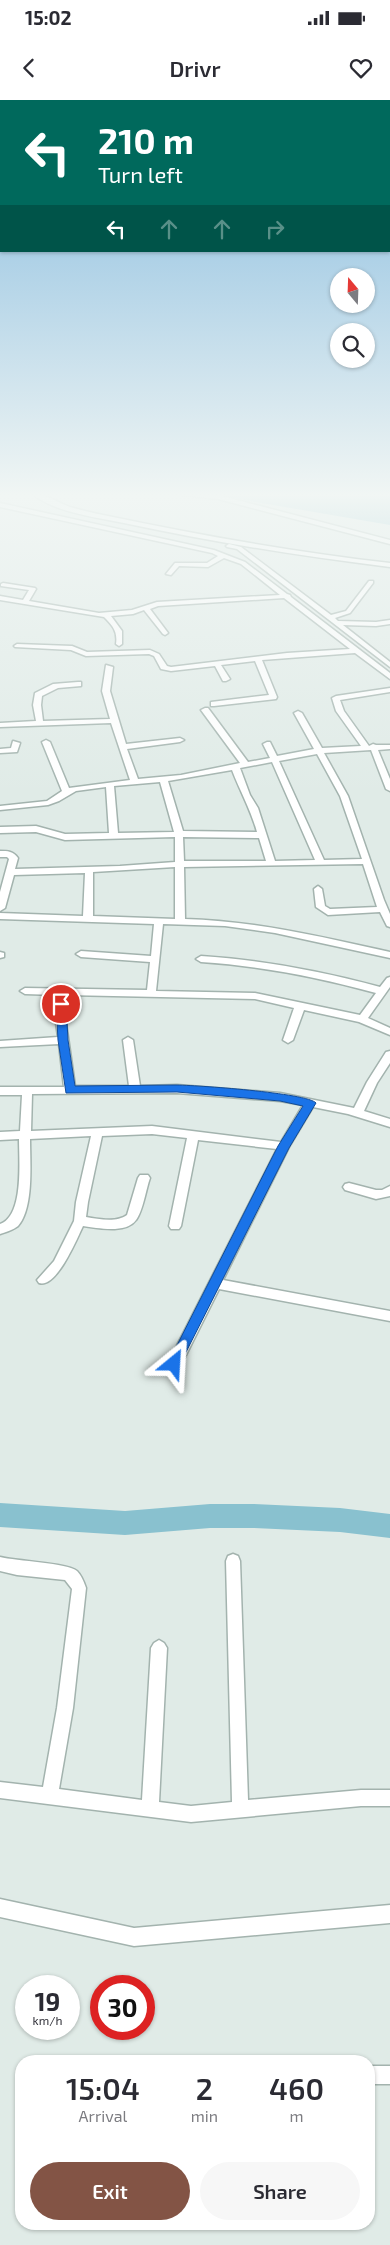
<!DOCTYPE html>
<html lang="en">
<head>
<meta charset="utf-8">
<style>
  :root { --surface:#fff; --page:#f7f7f7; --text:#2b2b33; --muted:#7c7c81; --accent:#835445 }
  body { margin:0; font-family:"Exo 2",sans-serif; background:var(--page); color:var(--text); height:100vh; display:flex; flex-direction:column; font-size:19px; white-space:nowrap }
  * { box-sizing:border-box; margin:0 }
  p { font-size:16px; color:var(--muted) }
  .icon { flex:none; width:28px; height:28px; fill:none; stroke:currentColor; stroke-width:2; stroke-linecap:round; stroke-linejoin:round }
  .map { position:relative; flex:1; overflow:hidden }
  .panel { position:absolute; left:15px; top:1955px; width:360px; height:175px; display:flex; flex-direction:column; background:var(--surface); border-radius:20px; box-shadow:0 1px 4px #0004 }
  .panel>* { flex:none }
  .guide { position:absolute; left:0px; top:0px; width:390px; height:152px; box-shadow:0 1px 4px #0004; background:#00695c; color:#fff; overflow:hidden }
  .needle { width:32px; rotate:341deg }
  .fabs { position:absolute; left:330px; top:168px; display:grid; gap:10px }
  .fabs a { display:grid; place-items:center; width:45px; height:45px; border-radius:50%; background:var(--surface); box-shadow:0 1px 4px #0004; font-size:25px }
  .speed { position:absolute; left:15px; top:1875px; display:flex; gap:10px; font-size:25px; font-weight:700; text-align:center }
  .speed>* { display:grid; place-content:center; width:65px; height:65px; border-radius:50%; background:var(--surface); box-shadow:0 1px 4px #0004; line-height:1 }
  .speed small { font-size:12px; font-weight:400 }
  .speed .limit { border:8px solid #d22; background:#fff; color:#111 }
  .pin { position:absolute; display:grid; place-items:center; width:42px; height:42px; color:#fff; margin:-21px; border:2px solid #fff; border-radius:50%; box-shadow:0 1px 5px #0007 }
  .me { position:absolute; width:55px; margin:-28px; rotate:27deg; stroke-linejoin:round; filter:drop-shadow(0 0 4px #0008) }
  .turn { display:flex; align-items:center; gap:18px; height:105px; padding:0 15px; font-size:22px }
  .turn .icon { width:65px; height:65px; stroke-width:2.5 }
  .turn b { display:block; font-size:35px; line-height:42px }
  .lanes { display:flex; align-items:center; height:48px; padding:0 15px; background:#0003; justify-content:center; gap:25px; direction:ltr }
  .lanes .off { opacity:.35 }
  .eta { display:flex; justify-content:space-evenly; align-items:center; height:85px; text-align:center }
  .eta b { font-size:30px; font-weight:600; line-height:35px }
  .primary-button { display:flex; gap:10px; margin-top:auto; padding:10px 15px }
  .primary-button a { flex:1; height:58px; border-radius:30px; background:var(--accent); color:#fff; font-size:20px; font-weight:600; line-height:58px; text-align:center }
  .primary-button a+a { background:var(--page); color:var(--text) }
  .status { display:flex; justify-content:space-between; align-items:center; height:35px; padding:0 25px; background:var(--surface); direction:ltr }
  .status svg { height:14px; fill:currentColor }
  header { display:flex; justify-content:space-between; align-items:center; height:65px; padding:0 15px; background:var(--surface); font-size:22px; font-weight:600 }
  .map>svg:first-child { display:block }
  .water { fill:#89c1cf }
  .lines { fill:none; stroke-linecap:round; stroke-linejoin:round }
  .river { fill:#89c1cf; fill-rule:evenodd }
  .minor-casing { stroke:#a3b3ae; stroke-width:3 }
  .minor { fill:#fff; fill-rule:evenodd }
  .route { fill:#1a73e8; stroke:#114b97 }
</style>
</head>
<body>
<div class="status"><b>15:02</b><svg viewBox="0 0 49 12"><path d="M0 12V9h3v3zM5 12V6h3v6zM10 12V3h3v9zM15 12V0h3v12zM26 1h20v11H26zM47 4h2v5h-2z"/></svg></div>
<header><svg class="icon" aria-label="back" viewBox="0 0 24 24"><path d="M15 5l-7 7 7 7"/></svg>Drivr<svg class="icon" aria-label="heart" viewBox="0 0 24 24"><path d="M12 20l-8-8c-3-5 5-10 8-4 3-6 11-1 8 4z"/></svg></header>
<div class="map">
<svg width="390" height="2145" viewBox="0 0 390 2145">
  <rect width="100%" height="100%" fill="#e0ebe7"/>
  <path class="water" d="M203,393H390V425Z"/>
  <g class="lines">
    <path class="river" d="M0,1403L125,1411L210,1404H254L340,1408L390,1414V1438L340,1432L254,1428H210L125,1435L0,1427Z"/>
    <g class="minor-casing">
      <g id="minor">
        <path d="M31,393C43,392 58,403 70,407C81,410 92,413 103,415C198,435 294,452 390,463V467C301,456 212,442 124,423C95,417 56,413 31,393Z"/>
        <path d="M167,393L218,395L390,440V444L218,399Z"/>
        <path d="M0,403L214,450L245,462L287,494L290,495L291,497L390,573V579L355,553L262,560L277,597L276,599L214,606H211V602L269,595L255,561L221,565L230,579L226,581H223L215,566L171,571L161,569L154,556L149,554L86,556L71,550L15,547L14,546L17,544L72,546L87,552L150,550L159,554L167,566L171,567L287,553L350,549L284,498L158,506L150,509L168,533L165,535L163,534L144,510L133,514L111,516L122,531V544L119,546L116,544C118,531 112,525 104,517L0,500V496L23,500L29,490L1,486V484L3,483L35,488L36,489L29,501L99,513L132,510L157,502L280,495L241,464L224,458L208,467L179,466L171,475L166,474L175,463H207L218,456L212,453L0,407Z"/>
        <path d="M229,444L241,447L331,515L346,511L369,481H373V483L350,513L335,518L338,521L376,522L390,520V524L376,526L343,525L390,562V567L237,449L227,447L226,446Z"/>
        <path d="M106,565L113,567L110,591L126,644L180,638L184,640L180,642L127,649L138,679L181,675L240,663L201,610L205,608H208L248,662L270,658L263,644L267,642H270L277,656L314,649L294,613L298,611L302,613L322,648L361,646L336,611L332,598L336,596L390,588V592L340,600L344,611L369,646L373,644L376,645H390V649L378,650L390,679V691L386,689L371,650L324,653L348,696L384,800L390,814V827L387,826L380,812L328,815L316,807L314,789L318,786L322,789L325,806L330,809L377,807L363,764L184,767L185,819C255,821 322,837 390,852V858L275,833L225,826L163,824L156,891L255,893L360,915L376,893C318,877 261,866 201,862L196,859L201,856C262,860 321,871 380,887L387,878L390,877V887L368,918L390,928V935L359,922L304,910L293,940L288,943L283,940L294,908L255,899L66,895L65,916L75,986H129L123,940L128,937L133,940L140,986L177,985L280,993L354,1008L367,982L386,952L390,951V963L377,983L364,1011L390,1019V1027L348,1014L313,1007L289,1047L223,1180L390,1211V1221L219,1189L179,1269L174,1271L169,1269L168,1265L169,1261L277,1049L198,1040L181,1126L179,1129H171L169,1126L187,1038L152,1034L102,1036L88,1102L86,1117C99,1119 116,1123 127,1115L138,1078L140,1075H148L150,1078C146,1089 143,1111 136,1120C126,1134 98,1128 83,1126C77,1139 56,1189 39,1183L37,1180L54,1161L74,1121L76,1102L91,1036L30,1039C30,1062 34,1108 18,1126C13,1130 6,1132 0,1134V1124C24,1116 19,1061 19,1039L0,1040V1032L20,1031L22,995H0V987H64L59,944L0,947V941L58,937L55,916L56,895L25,894L20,891L25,888L147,890L150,862L81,857L76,854L81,851L151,856L154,824L0,819V813L83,816L85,773L14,775L5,808L0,811V792L9,759L7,757H0V751C8,751 13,751 18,758L15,769L120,766L175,762V737L65,740L36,732L0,733V727L36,726L65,734L109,733L106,687L76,691L59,701L48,705L0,710V706L47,701L62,691L42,642L46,640L50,642L69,688L130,680L111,623L0,627V623L36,621L33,605L35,593L53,584L78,582H81V586L58,588L42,596L41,605L43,621L110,619L102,591ZM317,654L340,696L362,759L324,760L279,661ZM272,662L315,760L275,761L258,708L250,695L240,668ZM232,670C240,691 251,710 257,732L183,731L168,681ZM160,682L174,732L118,733L114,686ZM183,737L259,738L266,761H184ZM175,767V819L93,816V772ZM177,993L280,1001L303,1005L281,1042L152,1026L31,1031L32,994Z"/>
        <path d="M13,641L20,643L17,652L0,653V649L11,648Z"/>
        <path d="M0,852L4,853V857L0,858Z"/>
        <path d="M349,1083L376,1090H382L390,1086V1096L376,1099L345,1090L343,1087L345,1084Z"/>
        <path d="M233,1454L238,1456L240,1461L248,1700L361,1690H390V1706H361L191,1722L0,1698V1682L43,1687L57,1608L72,1489L65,1480L17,1475L0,1471V1457C16,1461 68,1463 77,1471C81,1475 84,1482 86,1488L73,1608L59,1689L142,1700L151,1548L154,1543L159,1540L164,1543L167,1548L159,1702L191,1706L232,1702L226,1461L228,1456Z"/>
        <path d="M0,1799L134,1828L390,1805V1823L134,1846L0,1817Z"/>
        <rect x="369" y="1966" width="21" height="18"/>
      </g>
    </g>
    <use href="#minor" class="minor"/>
  </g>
  <linearGradient id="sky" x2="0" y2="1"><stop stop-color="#82b9de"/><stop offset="0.57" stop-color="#f1f6f4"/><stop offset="1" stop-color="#f1f6f4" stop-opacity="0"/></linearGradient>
  <rect width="390" height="693" fill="url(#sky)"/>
  <path class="route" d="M61,901L66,904L68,940L75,986C108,986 142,985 175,985C194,985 308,993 316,1003L289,1048L178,1268L174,1270L169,1268L167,1264L169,1261L278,1046L303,1006L280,1001L177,992L66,993L58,940L56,904Z"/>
</svg>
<div class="fabs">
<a><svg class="needle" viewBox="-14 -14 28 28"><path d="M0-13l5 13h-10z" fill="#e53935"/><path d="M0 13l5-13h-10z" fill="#7c7c81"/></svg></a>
<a><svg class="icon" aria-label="search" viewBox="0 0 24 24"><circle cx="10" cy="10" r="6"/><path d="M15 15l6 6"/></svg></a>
</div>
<div class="speed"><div>19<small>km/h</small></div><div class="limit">30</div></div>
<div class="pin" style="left:61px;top:904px;background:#d93025"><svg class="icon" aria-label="arrive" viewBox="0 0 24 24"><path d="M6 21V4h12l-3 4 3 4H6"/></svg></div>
<svg class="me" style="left:174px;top:1264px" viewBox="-20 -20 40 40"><path d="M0-17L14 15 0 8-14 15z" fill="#1a73e8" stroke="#fff" stroke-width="4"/></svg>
<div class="guide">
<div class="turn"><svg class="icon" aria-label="left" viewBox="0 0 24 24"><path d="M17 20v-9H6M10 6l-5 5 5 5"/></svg><div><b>210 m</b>Turn left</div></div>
<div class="lanes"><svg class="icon" aria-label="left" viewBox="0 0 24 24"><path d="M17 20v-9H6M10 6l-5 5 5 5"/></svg><svg class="icon off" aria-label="ahead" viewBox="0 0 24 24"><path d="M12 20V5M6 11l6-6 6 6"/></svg><svg class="icon off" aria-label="ahead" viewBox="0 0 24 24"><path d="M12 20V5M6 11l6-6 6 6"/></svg><svg class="icon off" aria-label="right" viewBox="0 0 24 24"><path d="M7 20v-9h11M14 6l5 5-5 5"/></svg></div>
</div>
<section class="panel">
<div class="eta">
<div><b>15:04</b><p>Arrival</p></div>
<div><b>2</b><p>min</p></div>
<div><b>460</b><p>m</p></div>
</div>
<div class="primary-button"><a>Exit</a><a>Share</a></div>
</section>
</div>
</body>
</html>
